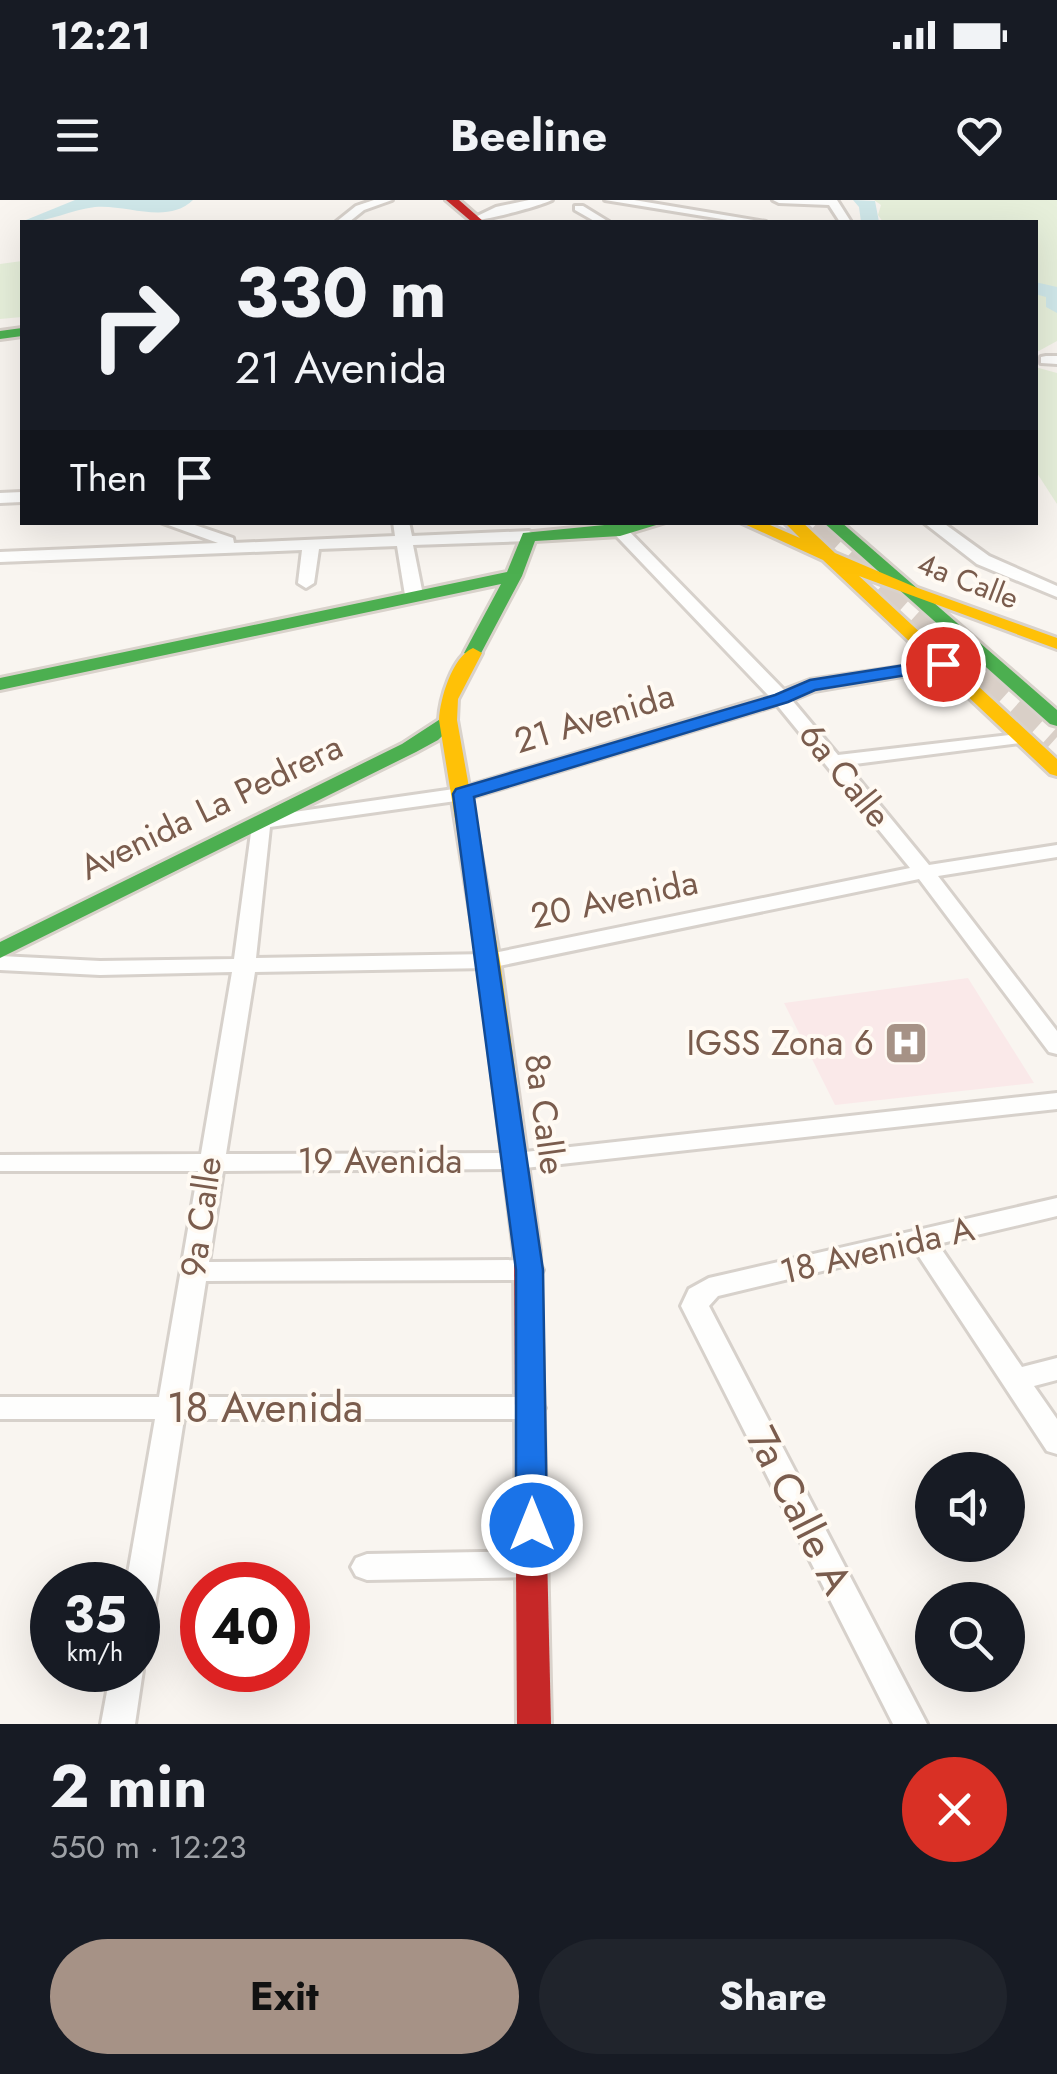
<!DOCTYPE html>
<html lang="en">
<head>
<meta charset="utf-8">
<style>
  :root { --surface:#171b24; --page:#20242c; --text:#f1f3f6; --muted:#9ea1a6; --accent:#a69286 }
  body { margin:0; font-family:Jost,sans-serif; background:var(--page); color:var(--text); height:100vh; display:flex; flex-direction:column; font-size:38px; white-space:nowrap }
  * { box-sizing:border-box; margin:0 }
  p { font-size:32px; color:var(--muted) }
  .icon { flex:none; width:55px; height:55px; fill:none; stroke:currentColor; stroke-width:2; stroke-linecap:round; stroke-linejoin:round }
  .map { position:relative; height:1524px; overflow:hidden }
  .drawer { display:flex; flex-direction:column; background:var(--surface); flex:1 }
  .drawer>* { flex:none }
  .banner { position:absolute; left:20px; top:20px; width:1018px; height:305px; border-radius:0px; box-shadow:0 10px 40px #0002; background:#171b24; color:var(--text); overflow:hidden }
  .controls { position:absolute; left:915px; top:1252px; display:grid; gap:20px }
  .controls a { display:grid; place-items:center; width:110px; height:110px; border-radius:50%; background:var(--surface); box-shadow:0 10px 40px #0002; font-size:50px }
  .speed { position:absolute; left:30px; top:1362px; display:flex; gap:20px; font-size:50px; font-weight:700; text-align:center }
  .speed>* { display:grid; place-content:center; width:130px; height:130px; border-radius:50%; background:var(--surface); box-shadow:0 10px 40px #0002; line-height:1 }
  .speed small { font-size:25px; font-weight:400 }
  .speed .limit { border:15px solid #d22; background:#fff; color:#111 }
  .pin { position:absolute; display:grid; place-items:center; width:85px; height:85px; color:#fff; margin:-42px; border:5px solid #fff; border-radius:50%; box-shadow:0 2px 10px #0007 }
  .me { position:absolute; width:110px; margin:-55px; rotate:0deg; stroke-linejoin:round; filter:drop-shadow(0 0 8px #0008) }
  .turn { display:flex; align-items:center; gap:35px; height:210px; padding:0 50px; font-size:45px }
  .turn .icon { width:130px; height:130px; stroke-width:2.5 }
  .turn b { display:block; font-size:70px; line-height:85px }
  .then { display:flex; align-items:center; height:95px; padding:0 50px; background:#0003; gap:20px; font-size:38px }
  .round { display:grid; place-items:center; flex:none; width:105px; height:105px; border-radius:52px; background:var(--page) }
  .overview { display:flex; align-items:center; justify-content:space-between; height:170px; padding:0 50px }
  h1 { font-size:60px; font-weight:700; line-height:75px }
  .primary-button { display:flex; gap:20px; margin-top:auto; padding:20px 50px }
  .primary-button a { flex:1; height:115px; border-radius:60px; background:var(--accent); color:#111; font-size:40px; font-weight:700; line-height:115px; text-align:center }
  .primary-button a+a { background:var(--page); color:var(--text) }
  .status { display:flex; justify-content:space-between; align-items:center; height:70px; padding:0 50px; background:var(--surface); direction:ltr }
  .status svg { height:28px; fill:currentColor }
  header { display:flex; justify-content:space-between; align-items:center; height:130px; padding:0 50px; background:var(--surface); font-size:45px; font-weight:700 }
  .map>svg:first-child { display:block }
  .medical { fill:#fae9e9 }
  .green { fill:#e7f0db }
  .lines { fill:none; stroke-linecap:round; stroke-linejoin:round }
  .river { fill:#d0e8ea; fill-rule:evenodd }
  .highway-tunnel { stroke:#d9cfc7; stroke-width:30; stroke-dasharray:30 15; stroke-linecap:butt }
  .street-casing { stroke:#d7d1cb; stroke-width:6 }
  .fast-casing { stroke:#d9d2cb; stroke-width:6 }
  .slow-casing { stroke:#d9d2cb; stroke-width:6 }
  .jam-casing { stroke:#d9d2cb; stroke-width:6 }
  .street { fill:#fefefd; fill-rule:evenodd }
  .fast { fill:#4caf50; fill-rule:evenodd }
  .slow { fill:#ffc107; fill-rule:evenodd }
  .jam { fill:#c62828; fill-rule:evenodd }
  .route { fill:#1a73e8; stroke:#114b97; stroke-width:2.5 }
  .labels { text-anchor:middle; stroke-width:8; stroke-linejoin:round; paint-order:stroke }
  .far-street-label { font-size:30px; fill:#7a5c4d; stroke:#fffaf3 }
  .street-label { font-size:35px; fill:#7a5c4d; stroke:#fffaf3 }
  .poi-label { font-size:35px; fill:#7a5c4d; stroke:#fffaf3; text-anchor:end }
  .near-street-label { font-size:42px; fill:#7a5c4d; stroke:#fffaf3 }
</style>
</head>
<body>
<div class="status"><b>12:21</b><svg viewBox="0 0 49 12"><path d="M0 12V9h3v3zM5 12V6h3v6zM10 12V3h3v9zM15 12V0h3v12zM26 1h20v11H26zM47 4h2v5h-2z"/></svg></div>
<header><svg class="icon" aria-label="menu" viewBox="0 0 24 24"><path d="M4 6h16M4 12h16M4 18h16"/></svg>Beeline<svg class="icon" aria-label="heart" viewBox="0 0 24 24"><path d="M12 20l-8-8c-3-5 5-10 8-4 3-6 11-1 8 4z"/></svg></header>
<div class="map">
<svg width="1057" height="1524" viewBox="0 0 1057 1524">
  <rect width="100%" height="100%" fill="#f9f5f0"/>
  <path class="medical" d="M968,778L1034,883L835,905L784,803Z"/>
  <g class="green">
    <path d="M874,0H1057V141L1035,153V22H883L878,15L881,5Z"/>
    <path d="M22,61V117L0,119V64Z"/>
    <path d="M1035,167L1057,173V304L1035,270Z"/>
  </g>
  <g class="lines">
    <g class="river">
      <path d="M75,0H193C167,25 127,4 95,7C69,10 45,24 21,22Z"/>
      <path d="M853,0L875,1L879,22H861L859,7Z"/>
      <path d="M1035,82L1057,87V113L1046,107V97L1035,94Z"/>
    </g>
    <path class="highway-tunnel" d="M818,322L1057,537"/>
    <g class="street-casing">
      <g id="street">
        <path d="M374,0H392L364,10L349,22H336L356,6Z"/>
        <path d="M529,0H552C540,6 478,23 469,20L496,7Z"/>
        <path d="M605,0H634L766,22H740Z"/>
        <path d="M773,0H837L851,22H840L829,5L779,3Z"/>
        <path d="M575,6H583L609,22H596L575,10Z"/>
        <path d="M1046,156H1057V164L1041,163V157Z"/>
        <path d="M22,292V302L0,303V293Z"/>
        <path d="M160,322H186L233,338L234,343L395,336L393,322H409L412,336L529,331L537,336L529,341L413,345L423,395L414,400L405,395L397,346L319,349L314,383L306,388L298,383L302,350L0,362V352L218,343Z"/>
        <path d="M603,322H620L784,490L810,480L949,460V468L814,491L792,500L838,555L1027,533L1030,537L1020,543L847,565L929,665L1057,645V657L938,676L1057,831V854L1049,852L919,679L489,768L255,772L226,954L516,953L1057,893V909L516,969L223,971L209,1062L529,1060L539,1063L543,1070L539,1077L529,1080L206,1081L188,1197H530L540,1200L545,1208L540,1216L530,1219H184L154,1411L149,1420L138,1424V1385H126L155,1219H0V1197H159L198,971H0V955L201,954L232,772L100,775L0,770V756L100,761L234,759L253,618L461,588L769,496ZM777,505L910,668L489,754L256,758L270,627L463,600Z"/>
        <path d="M923,322H942L989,356L1057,386V397L977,364Z"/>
        <path d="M1057,998V1016L938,1044L1022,1167L1057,1158V1180L1034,1186L1057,1219V1254L1047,1251L914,1049L718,1096L709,1106L927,1524H893L681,1106L689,1089L709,1078Z"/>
        <path d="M532,1351L543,1355L548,1364L543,1373L532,1377L367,1380L356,1376L351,1367L356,1358L367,1354Z"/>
        <path d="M139,1460L143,1470L135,1524H101L111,1470H138Z"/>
      </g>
    </g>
    <g class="fast-casing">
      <g id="fast">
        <path d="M22,128V136L0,139V131Z"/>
        <path d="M635,322H666L620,336L535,341L522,376L479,457L473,458L464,453L501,384L0,490V478L507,372L523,333Z"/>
        <path d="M823,322H841L1057,510V526L1050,524Z"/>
        <path d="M448,514L455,516V524L438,540L416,552L0,758V742L402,544Z"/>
      </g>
    </g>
    <g class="slow-casing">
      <g id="slow">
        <path d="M740,322H763L800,338L784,322H802L835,353L915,387L1057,438V449L859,376L1057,559V576L1050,574L823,360Z"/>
        <path d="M473,448L482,453L458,499L457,520L500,761L540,1051L536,1058H518L514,1051L478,761L439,520C440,499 452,457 473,448Z"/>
      </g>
    </g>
    <g class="jam-casing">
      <g id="jam">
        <path d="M446,0H459L484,22H472Z"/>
        <path d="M527,1042L536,1044L540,1051L551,1524H517L514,1051L518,1044Z"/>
      </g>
    </g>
    <use href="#street" class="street"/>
    <use href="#fast" class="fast"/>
    <use href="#slow" class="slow"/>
    <use href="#jam" class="jam"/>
  </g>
  <path class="route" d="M943,459L950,460V468L815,490L788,502L474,597L543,1070L547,1325L543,1334L532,1338L520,1334L516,1325V1070L453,594L456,589L775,495L810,480Z"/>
  <defs>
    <g id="hospital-square" transform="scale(2.25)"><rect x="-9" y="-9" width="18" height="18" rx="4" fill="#a69286" stroke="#fffaf3"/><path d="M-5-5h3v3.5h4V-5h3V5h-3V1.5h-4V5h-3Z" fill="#fff"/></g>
  </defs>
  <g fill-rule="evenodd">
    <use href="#hospital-square" x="906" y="843"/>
  </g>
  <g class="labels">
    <g class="far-street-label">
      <text transform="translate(968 381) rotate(21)" y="10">4a Calle</text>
    </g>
    <g class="street-label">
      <text transform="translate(594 518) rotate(-17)" y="12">21 Avenida</text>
      <text transform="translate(845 575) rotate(51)" y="12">6a Calle</text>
      <text transform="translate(211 607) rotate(-26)" y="12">Avenida La Pedrera</text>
      <text transform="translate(614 699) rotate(-12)" y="12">20 Avenida</text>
      <text transform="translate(545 914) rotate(82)" y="12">8a Calle</text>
      <text x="380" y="973">19 Avenida</text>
      <text transform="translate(201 1017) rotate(-82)" y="12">9a Calle</text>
      <text transform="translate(877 1050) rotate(-13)" y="12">18 Avenida A</text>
    </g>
    <g class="poi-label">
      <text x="874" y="855">IGSS Zona 6</text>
    </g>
    <g class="near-street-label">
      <text x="265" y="1222">18 Avenida</text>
      <text transform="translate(800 1310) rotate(63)" y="15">7a Calle A</text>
    </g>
  </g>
</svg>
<div class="controls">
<a><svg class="icon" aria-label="sound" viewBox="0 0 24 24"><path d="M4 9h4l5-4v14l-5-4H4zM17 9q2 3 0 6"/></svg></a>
<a><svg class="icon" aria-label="search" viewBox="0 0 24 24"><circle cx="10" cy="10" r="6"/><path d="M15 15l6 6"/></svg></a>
</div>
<div class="speed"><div>35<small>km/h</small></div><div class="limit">40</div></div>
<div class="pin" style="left:943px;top:464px;background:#d93025"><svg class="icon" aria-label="arrive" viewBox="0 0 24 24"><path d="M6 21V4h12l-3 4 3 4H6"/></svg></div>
<svg class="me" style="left:532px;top:1325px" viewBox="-20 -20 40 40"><circle r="17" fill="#1a73e8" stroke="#fff" stroke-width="3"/><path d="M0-11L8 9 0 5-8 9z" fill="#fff"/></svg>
<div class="banner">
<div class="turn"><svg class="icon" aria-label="right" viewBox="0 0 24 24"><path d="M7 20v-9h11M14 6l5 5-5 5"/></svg><div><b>330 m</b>21 Avenida</div></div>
<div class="then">Then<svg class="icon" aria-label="arrive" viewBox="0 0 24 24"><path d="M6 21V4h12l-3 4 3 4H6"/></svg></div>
</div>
</div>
<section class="drawer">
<div class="overview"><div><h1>2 min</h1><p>550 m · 12:23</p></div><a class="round" style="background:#d93025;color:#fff"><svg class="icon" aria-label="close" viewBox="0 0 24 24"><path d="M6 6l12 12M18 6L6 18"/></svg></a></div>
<div class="primary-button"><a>Exit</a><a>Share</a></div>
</section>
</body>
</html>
